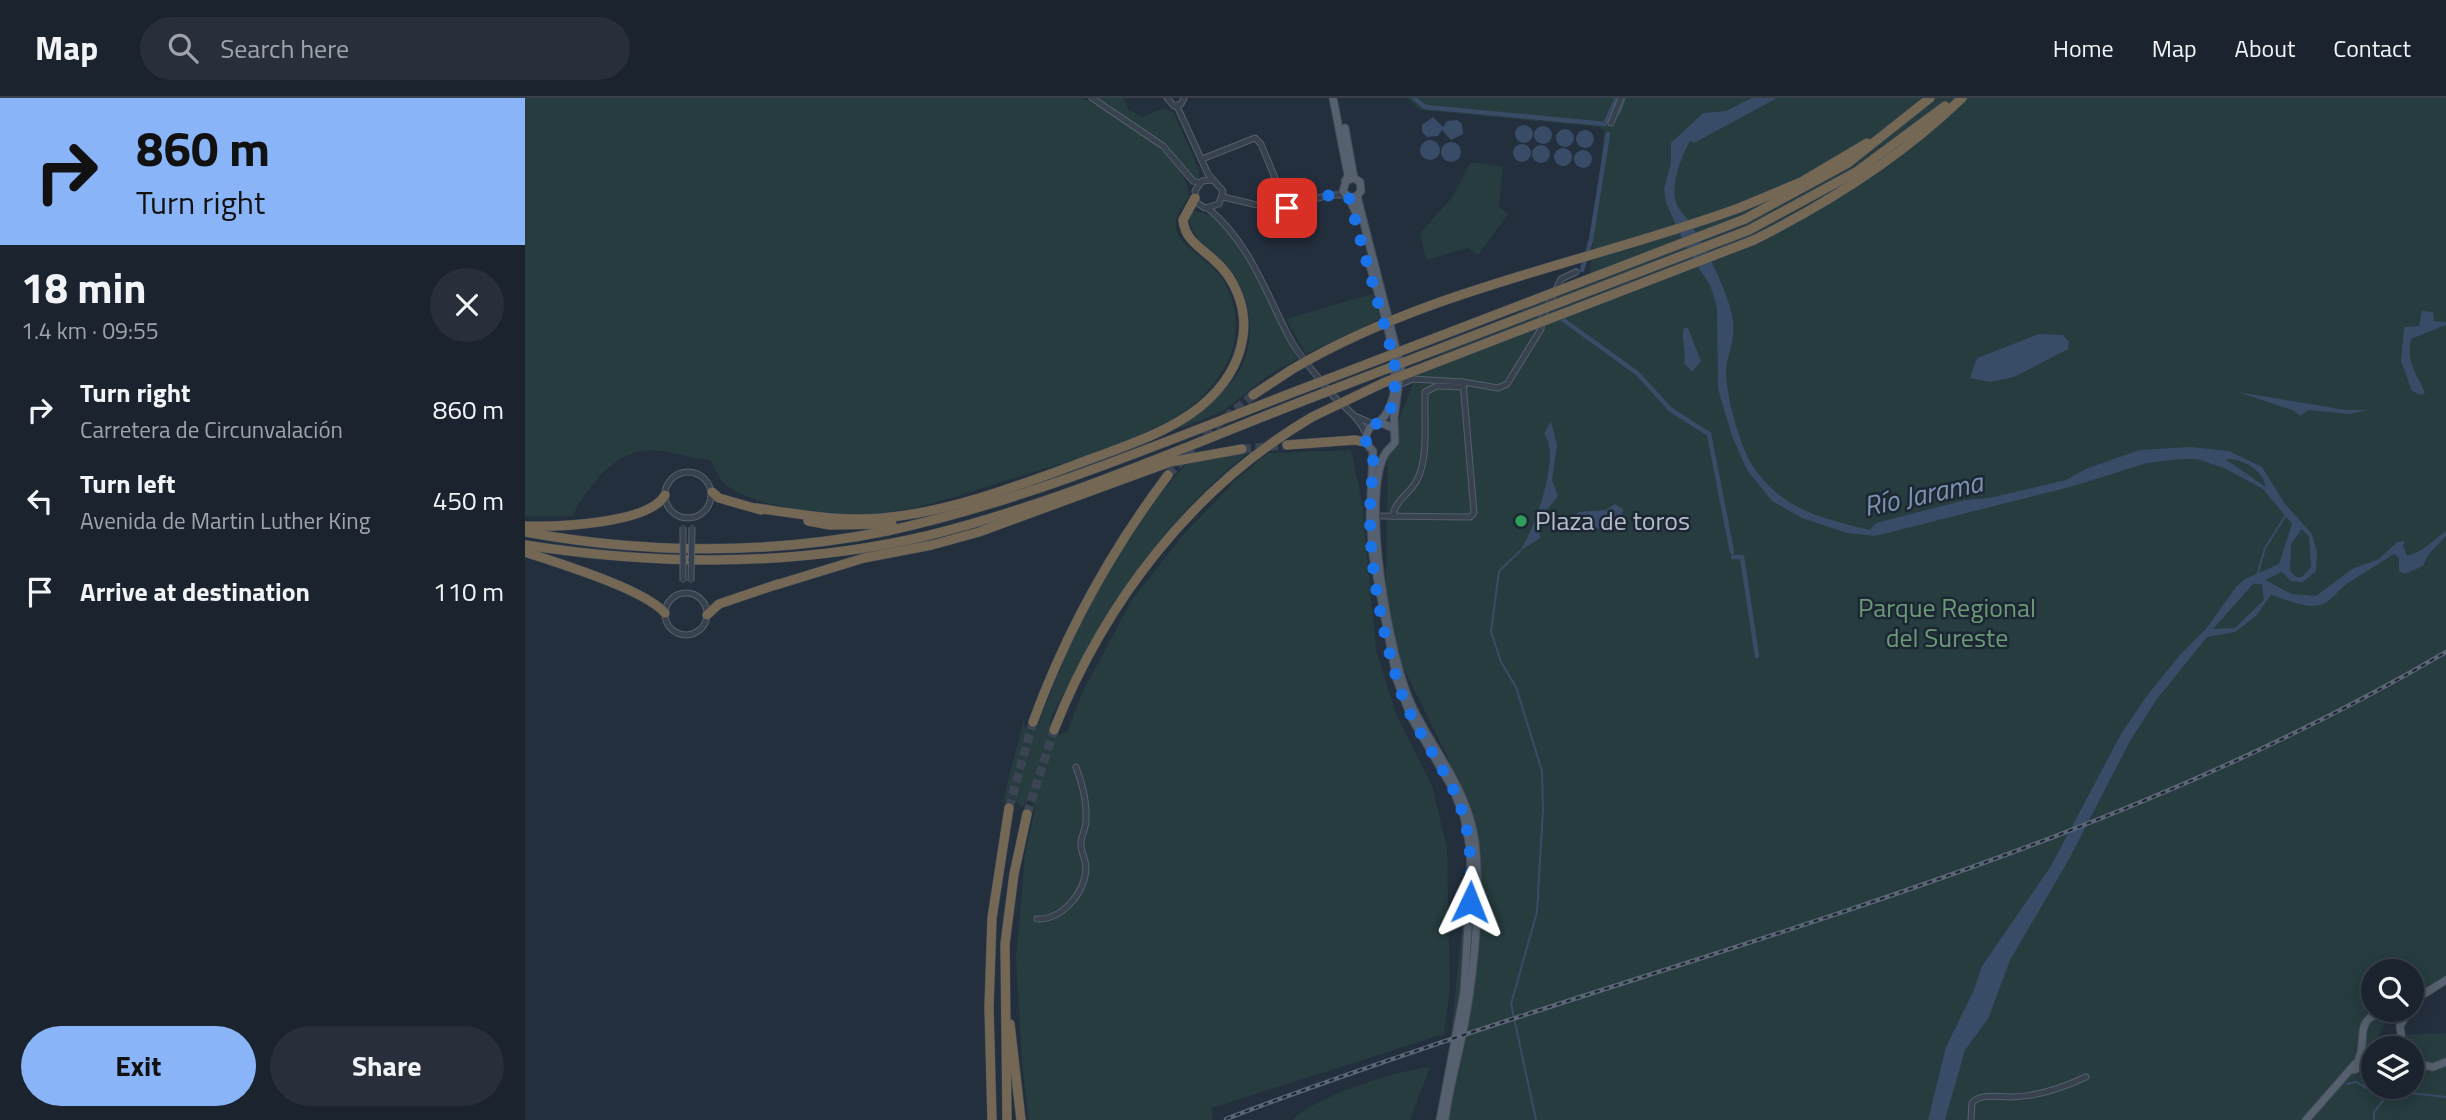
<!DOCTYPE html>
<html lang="en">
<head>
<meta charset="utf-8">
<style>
  :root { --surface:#1b232e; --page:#282f3a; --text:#f1f3f6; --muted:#a0a4aa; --line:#39404a; --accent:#8ab4f8 }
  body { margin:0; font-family:"Titillium Web",sans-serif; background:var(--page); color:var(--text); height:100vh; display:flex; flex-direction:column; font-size:26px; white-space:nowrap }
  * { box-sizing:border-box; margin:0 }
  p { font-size:23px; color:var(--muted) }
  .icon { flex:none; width:38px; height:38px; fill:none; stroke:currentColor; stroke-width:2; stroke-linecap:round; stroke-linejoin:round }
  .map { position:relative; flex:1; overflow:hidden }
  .drawer { display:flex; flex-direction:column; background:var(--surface); width:525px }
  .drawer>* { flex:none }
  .guide { background:#8ab4f8; color:#111; overflow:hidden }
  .buttons { position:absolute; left:1836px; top:861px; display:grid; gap:14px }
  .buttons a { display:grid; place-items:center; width:63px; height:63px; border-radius:50%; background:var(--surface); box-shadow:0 4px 18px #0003,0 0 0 2px var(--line); font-size:35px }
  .pin { position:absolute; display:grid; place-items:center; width:60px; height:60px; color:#fff; margin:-30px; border-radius:14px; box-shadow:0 4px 10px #0006 }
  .me { position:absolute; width:77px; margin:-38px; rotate:2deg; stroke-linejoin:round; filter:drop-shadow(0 0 5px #0008) }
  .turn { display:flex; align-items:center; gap:24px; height:147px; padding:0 21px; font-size:32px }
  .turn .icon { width:91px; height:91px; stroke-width:2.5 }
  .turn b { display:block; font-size:49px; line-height:60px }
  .round { display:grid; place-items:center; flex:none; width:74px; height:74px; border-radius:37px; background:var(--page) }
  .head { display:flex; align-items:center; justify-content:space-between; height:119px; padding:0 21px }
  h1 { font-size:42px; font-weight:700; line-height:52px }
  .action { display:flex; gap:14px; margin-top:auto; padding:14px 21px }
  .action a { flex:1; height:80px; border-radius:42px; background:var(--accent); color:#111; font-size:28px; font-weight:700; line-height:80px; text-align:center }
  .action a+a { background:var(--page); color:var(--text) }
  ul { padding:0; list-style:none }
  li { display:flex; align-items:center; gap:21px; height:91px; padding:0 21px }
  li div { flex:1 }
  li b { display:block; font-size:26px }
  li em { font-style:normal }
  header { display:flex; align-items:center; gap:42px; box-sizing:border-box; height:98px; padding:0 35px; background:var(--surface); border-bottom:2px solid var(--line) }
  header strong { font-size:33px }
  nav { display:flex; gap:38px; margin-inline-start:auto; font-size:24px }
  .search { width:490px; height:63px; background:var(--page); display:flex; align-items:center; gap:18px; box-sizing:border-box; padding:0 24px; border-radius:38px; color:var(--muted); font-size:26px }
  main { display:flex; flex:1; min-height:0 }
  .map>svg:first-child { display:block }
  .green { fill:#263c3f; fill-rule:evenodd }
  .water { fill:#394c67; fill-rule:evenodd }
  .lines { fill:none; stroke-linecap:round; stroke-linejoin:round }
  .stream { stroke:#394c67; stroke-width:2 }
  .canal { stroke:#394c67; stroke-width:4.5 }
  .highway-tunnel { stroke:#3a4453; stroke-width:9; stroke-dasharray:9 4.5; stroke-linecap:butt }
  .minor-casing { stroke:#565f6c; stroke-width:7 }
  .major-casing { stroke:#414a57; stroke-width:9 }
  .highway-casing { stroke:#434c59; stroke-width:10 }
  .minor { stroke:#38414e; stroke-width:5 }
  .major { stroke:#56606e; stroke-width:7 }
  .highway { stroke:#746855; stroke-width:9 }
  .rail-casing { stroke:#5a6575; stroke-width:4.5 }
  .rail { stroke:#1d2633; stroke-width:2; stroke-dasharray:5; stroke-linecap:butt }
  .minor-bridge-casing { stroke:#565f6c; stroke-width:7; stroke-linecap:butt }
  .highway-bridge-casing { stroke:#434c59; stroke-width:10; stroke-linecap:butt }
  .minor-bridge { stroke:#38414e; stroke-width:5 }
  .highway-bridge { stroke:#746855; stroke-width:9 }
  .route { stroke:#1a73e8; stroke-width:12; stroke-dasharray:0 21.6 }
  .leisure-dot { fill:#2e9e5b; stroke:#1d2633; stroke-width:2.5 }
  .labels { text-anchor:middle; stroke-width:5; stroke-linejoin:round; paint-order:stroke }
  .poi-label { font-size:26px; fill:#b4bcc9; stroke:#1d2633; text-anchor:start }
  .park-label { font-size:26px; fill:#6b9a76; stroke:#1d2633 }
  .water-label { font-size:28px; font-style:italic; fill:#7c92b1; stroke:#1d2633 }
</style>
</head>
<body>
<header>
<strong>Map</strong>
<div class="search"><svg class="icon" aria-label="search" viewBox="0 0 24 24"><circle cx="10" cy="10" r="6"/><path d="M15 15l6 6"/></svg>Search here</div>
<nav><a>Home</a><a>Map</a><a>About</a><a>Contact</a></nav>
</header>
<main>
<section class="drawer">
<div class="guide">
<div class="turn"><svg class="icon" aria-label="right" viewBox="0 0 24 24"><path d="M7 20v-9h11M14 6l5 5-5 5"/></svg><div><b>860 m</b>Turn right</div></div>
</div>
<div class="head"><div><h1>18 min</h1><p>1.4 km · 09:55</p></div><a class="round"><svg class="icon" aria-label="close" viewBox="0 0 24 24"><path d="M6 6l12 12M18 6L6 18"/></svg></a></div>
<ul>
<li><svg class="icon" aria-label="right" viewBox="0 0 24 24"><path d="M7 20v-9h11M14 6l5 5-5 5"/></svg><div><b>Turn right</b><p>Carretera de Circunvalación</p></div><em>860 m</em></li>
<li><svg class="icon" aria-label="left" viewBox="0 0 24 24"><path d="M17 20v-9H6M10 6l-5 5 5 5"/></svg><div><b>Turn left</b><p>Avenida de Martin Luther King</p></div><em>450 m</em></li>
<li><svg class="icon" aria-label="arrive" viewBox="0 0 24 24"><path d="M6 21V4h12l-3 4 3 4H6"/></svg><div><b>Arrive at destination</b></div><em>110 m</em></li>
</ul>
<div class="action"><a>Exit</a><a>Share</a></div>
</section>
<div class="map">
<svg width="1921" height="1022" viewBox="0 0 1921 1022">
  <rect width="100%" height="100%" fill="#242f3e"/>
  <g class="green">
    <path d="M0,0H558C591,20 663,56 664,99C633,136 663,146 687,169C715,194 718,242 698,272C688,288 671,307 654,317C604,348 541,364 485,381C441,395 394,413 347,416C314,419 222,409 199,385C193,379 189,368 185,362C169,360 153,356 137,353C92,347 67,384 47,418H0Z"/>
    <path d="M570,0H598L603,11L618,19L639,10L649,15L674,72V81L666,78L634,41Z"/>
    <path d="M882,0H1921V876L1887,899L1886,873H1848V912H1867L1853,938L1921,935V1022H917L946,743L923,660L860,533L863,351L895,266L1065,177L1079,33L1074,29L895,12ZM1848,950H1886V989H1848Z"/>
    <path d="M946,64L978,69L974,109L983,116L953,157L943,150L901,162L895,135L927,100Z"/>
    <path d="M668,113C673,114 680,115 684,117C713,131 755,230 773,261L748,274L698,313L648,333C669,318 690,305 706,285C734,252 729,201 703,169C690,152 667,144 664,120Z"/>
    <path d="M847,196L855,221L781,256L761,221Z"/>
    <path d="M826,352L837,404L851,552L871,616L907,687L922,750L925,892L919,936L687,1010L688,1022H504L497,965L491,860L500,758L510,711L507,704L503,703L496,710L490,702L484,700L477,706L499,621L500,630L506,634L513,627L543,551L570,499L596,454L635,396L661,366L723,355C644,417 586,501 542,590C534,605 520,623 526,639L542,634L558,593L607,502L658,437L710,383L743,355Z"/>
    <path d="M905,969L885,1022H767C791,998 870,973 905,969Z"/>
  </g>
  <g class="water">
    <path d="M1227,0H1252L1169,45L1165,43C1157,57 1145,88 1151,104C1153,112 1162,119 1166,126C1181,152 1204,194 1208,223C1210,239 1205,250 1202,265C1197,287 1215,348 1227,367C1257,412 1296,420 1345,432L1351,425L1440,402L1464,400L1541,382L1563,370L1615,352L1665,349L1704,353L1737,369L1760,406L1787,436L1792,455L1791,473L1778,484L1766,483L1757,474L1740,482L1767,496L1791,498L1827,471L1854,461L1872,444L1880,443L1878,448L1882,458C1898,454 1907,443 1921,433V438L1903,457L1898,468L1880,476L1874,473V460L1869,456C1854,466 1838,475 1823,485C1810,494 1805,508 1787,508C1779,509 1755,500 1746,497L1731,518L1710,534L1682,539L1632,601L1605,643L1543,763L1485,862L1463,921L1440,952L1420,1022H1403L1421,949L1449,892L1457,868L1526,768L1596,636L1621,599L1655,557L1681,531L1711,489L1720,481L1754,466L1767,426L1738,391L1699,370L1672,361H1655L1622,365L1545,389L1350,438L1322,435L1277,420L1247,403L1222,372L1207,338L1193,291L1192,209L1185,187L1163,153L1141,105L1139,91L1146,65V45L1178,15L1201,13ZM1700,361C1716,360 1738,371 1741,389ZM1777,431L1784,439L1786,469L1777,479H1771L1765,473L1766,446ZM1728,486H1737L1739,502L1710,530L1688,531Z"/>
    <path d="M908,19L918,29L922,23L932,22L937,26L938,36L926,42L917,32L913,38L902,39L897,34V27Z"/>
    <circle cx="999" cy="36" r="9"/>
    <circle cx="1018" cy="37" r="9"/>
    <circle cx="1040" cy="40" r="9"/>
    <circle cx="1060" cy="41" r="9"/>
    <circle cx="905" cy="52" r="10"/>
    <circle cx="926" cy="54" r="10"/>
    <circle cx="997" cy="55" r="9"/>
    <circle cx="1016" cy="56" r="9"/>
    <circle cx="1038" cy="59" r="9"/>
    <circle cx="1058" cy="61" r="9"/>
    <path d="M1897,213L1908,214L1909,223L1921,224V227L1886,241C1881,267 1892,274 1900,295L1896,297L1887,293L1876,263L1879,229L1894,228Z"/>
    <path d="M1159,230H1163L1176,263L1167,274L1159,265C1162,253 1155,238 1159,230Z"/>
    <path d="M1514,236L1538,237L1544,244L1543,251L1489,279L1465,284L1445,280L1452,260Z"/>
    <path d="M1713,294L1820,312H1843L1824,316L1783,312L1776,318L1767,312Z"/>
    <path d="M1026,323L1032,347L1027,382L1033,398C1021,416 1011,414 1015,440L995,453C1009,431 1037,358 1019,336Z"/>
    <path d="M1090,406L1098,411L1095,429L1065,431L1050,420L1053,414L1081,412Z"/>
  </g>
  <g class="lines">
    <g class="stream">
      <path d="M1094,16L1100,0"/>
      <path d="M995,453L974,473L966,534L976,564L991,589L1017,673L1018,711L1012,814L986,906L1011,1022"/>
      <path d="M1732,478L1740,450L1761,417"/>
      <path d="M1822,986L1831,984L1841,990L1921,999"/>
      <path d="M1849,1022V1014L1865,994"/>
    </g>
    <g class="canal">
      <path d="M889,0L900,9L1080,26L1092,0"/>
      <path d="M1057,172L1066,142L1083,36"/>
      <path d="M1037,221L1112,275L1146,312L1184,336L1207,454"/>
      <path d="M1208,459H1217L1232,558"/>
    </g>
    <g class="highway-tunnel">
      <path d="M717,351L762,347"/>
      <path d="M643,377L683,334L728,297"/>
      <path d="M484,710L508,624"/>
      <path d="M502,716L529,632"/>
    </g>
    <g class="minor-casing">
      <g id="minor">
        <path d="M567,0L638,48L668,83L675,85"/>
        <path d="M642,0L649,8L656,6L659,0"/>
        <path d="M652,8L683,76L698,93L694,106L680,110L672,105L670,93L677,83L688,82"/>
        <path d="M1086,25L1096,0"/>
        <path d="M677,61L730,40L736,46L762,109"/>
        <path d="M698,99L749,111L805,97H820"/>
        <path d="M684,111C725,146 740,193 764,239C774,258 790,275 803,292C815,307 835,318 841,337"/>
        <path d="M938,284L973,290L982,286L1016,231L1017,220L1036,181L1051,174"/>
        <path d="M832,319L848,326"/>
        <circle cx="163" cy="397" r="23"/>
        <path d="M852,418L945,419L949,415L938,284L888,281L876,286"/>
        <path d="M868,418C870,402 885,396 892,382C904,360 899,319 900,294L912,288L939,289"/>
        <circle cx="161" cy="516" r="21"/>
        <path d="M512,821C537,822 560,795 561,770C561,761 555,753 556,744C557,736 561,730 561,722C562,705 557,685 551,669"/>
        <path d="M1446,1022L1447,1005C1455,995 1472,999 1485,999C1511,999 1537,990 1561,979"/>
      </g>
    </g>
    <g class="major-casing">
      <g id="major">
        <path d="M808,0L823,77L818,93L824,100L832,98L836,93L835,84L829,80L820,83"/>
        <path d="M820,30L829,80"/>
        <path d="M832,98L876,270L869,320L870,344C867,349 863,351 860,356C835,401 865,565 888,610C910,655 943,692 950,744C956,798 950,869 940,923C934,956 924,989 920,1022"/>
        <path d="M824,100L831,115"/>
        <path d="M844,164C854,203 891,292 854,324"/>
        <path d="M868,330L854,324C840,329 837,343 848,353L845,418L848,458L872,582L886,619L928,691L939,718L945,750L946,778L939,894L915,1022"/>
        <path d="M1886,904L1921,882"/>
        <path d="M1878,950L1875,928L1884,912"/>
        <path d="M1834,960C1841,946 1832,926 1848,918C1856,914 1867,915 1876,912"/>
        <path d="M1886,965L1908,969L1921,964"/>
        <path d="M1829,972L1848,963"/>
        <path d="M1781,1022L1831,965L1848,955"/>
      </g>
    </g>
    <g class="highway-casing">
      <g id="highway">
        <path d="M1214,110L1276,84L1342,45"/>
        <path d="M1220,121L1323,65L1405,0"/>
        <path d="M1224,132L1331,74L1420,8"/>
        <path d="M1229,142C1305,104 1376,59 1437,0"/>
        <path d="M728,297L766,272"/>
        <path d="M762,347L830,342L841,344"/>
        <path d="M187,394L194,400L236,412"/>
        <path d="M231,410C273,416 315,424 357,420C429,414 503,384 571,359C606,346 645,333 675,309C697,291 714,267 718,238C722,210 710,180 689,162C675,149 660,142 658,122L670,100"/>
        <path d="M283,423L305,427L367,426"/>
        <path d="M0,428C31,429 124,426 140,397"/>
        <path d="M0,434C118,456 244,457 362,433C505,402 641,343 777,291"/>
        <path d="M0,447C135,468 271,469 405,437C534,405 659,349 783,301"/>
        <path d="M0,454C33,465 119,491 140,515"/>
        <path d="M251,487L339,460L407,447L454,434L645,364L717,351"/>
        <path d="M182,517L194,506L253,486"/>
        <path d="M508,624C541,534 585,454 643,377"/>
        <path d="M529,632C580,503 668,389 787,319"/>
        <path d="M485,926L496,1022"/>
        <path d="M467,1022L464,909L467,820L484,710"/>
        <path d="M482,1022L480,846L489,776L502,716"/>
      </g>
    </g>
    <use href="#minor" class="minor"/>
    <use href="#major" class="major"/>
    <use href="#highway" class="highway"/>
    <g class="rail-casing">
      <path id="rail" d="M701,1021C1108,865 1542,777 1921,554"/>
    </g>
    <use href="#rail" class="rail"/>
    <g class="minor-bridge-casing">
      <g id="minor-bridge">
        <path d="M158,483V429"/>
        <path d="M166,483L167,429"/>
      </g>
    </g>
    <g class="highway-bridge-casing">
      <g id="highway-bridge">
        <path d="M766,272C902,191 1066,164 1214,110"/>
        <path d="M777,291L1220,121"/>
        <path d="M783,301L1224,132"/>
        <path d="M787,319L858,285L1229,142"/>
      </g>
    </g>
    <use href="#minor-bridge" class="minor-bridge"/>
    <use href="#highway-bridge" class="highway-bridge"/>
  </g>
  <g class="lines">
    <path class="route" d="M762,110L805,97L824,100L869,262L871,281L866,310L841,337V344L848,353C849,374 845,395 845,417C845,472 857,532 873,585C884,623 909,654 927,689C946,725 947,764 945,804"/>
  </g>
  <circle class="leisure-dot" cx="996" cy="423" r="7"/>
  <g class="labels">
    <g class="poi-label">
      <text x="1010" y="432">Plaza de toros</text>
    </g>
    <g class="park-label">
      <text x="1422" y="519">Parque Regional<tspan x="1422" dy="30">del Sureste</tspan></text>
    </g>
    <g class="water-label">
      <text transform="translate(1398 396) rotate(-12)" y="10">Río Jarama</text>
    </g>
  </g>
</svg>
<div class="buttons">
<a><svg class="icon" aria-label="search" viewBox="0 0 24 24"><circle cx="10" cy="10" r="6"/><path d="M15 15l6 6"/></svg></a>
<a><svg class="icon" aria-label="layers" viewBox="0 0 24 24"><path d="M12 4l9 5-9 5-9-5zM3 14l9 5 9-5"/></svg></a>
</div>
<div class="pin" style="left:762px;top:110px;background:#d93025"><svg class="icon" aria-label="arrive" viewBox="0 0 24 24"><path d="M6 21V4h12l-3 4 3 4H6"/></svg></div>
<svg class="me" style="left:945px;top:804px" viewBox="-20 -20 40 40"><path d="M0-17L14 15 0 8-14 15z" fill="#1a73e8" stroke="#fff" stroke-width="4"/></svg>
</div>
</main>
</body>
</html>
